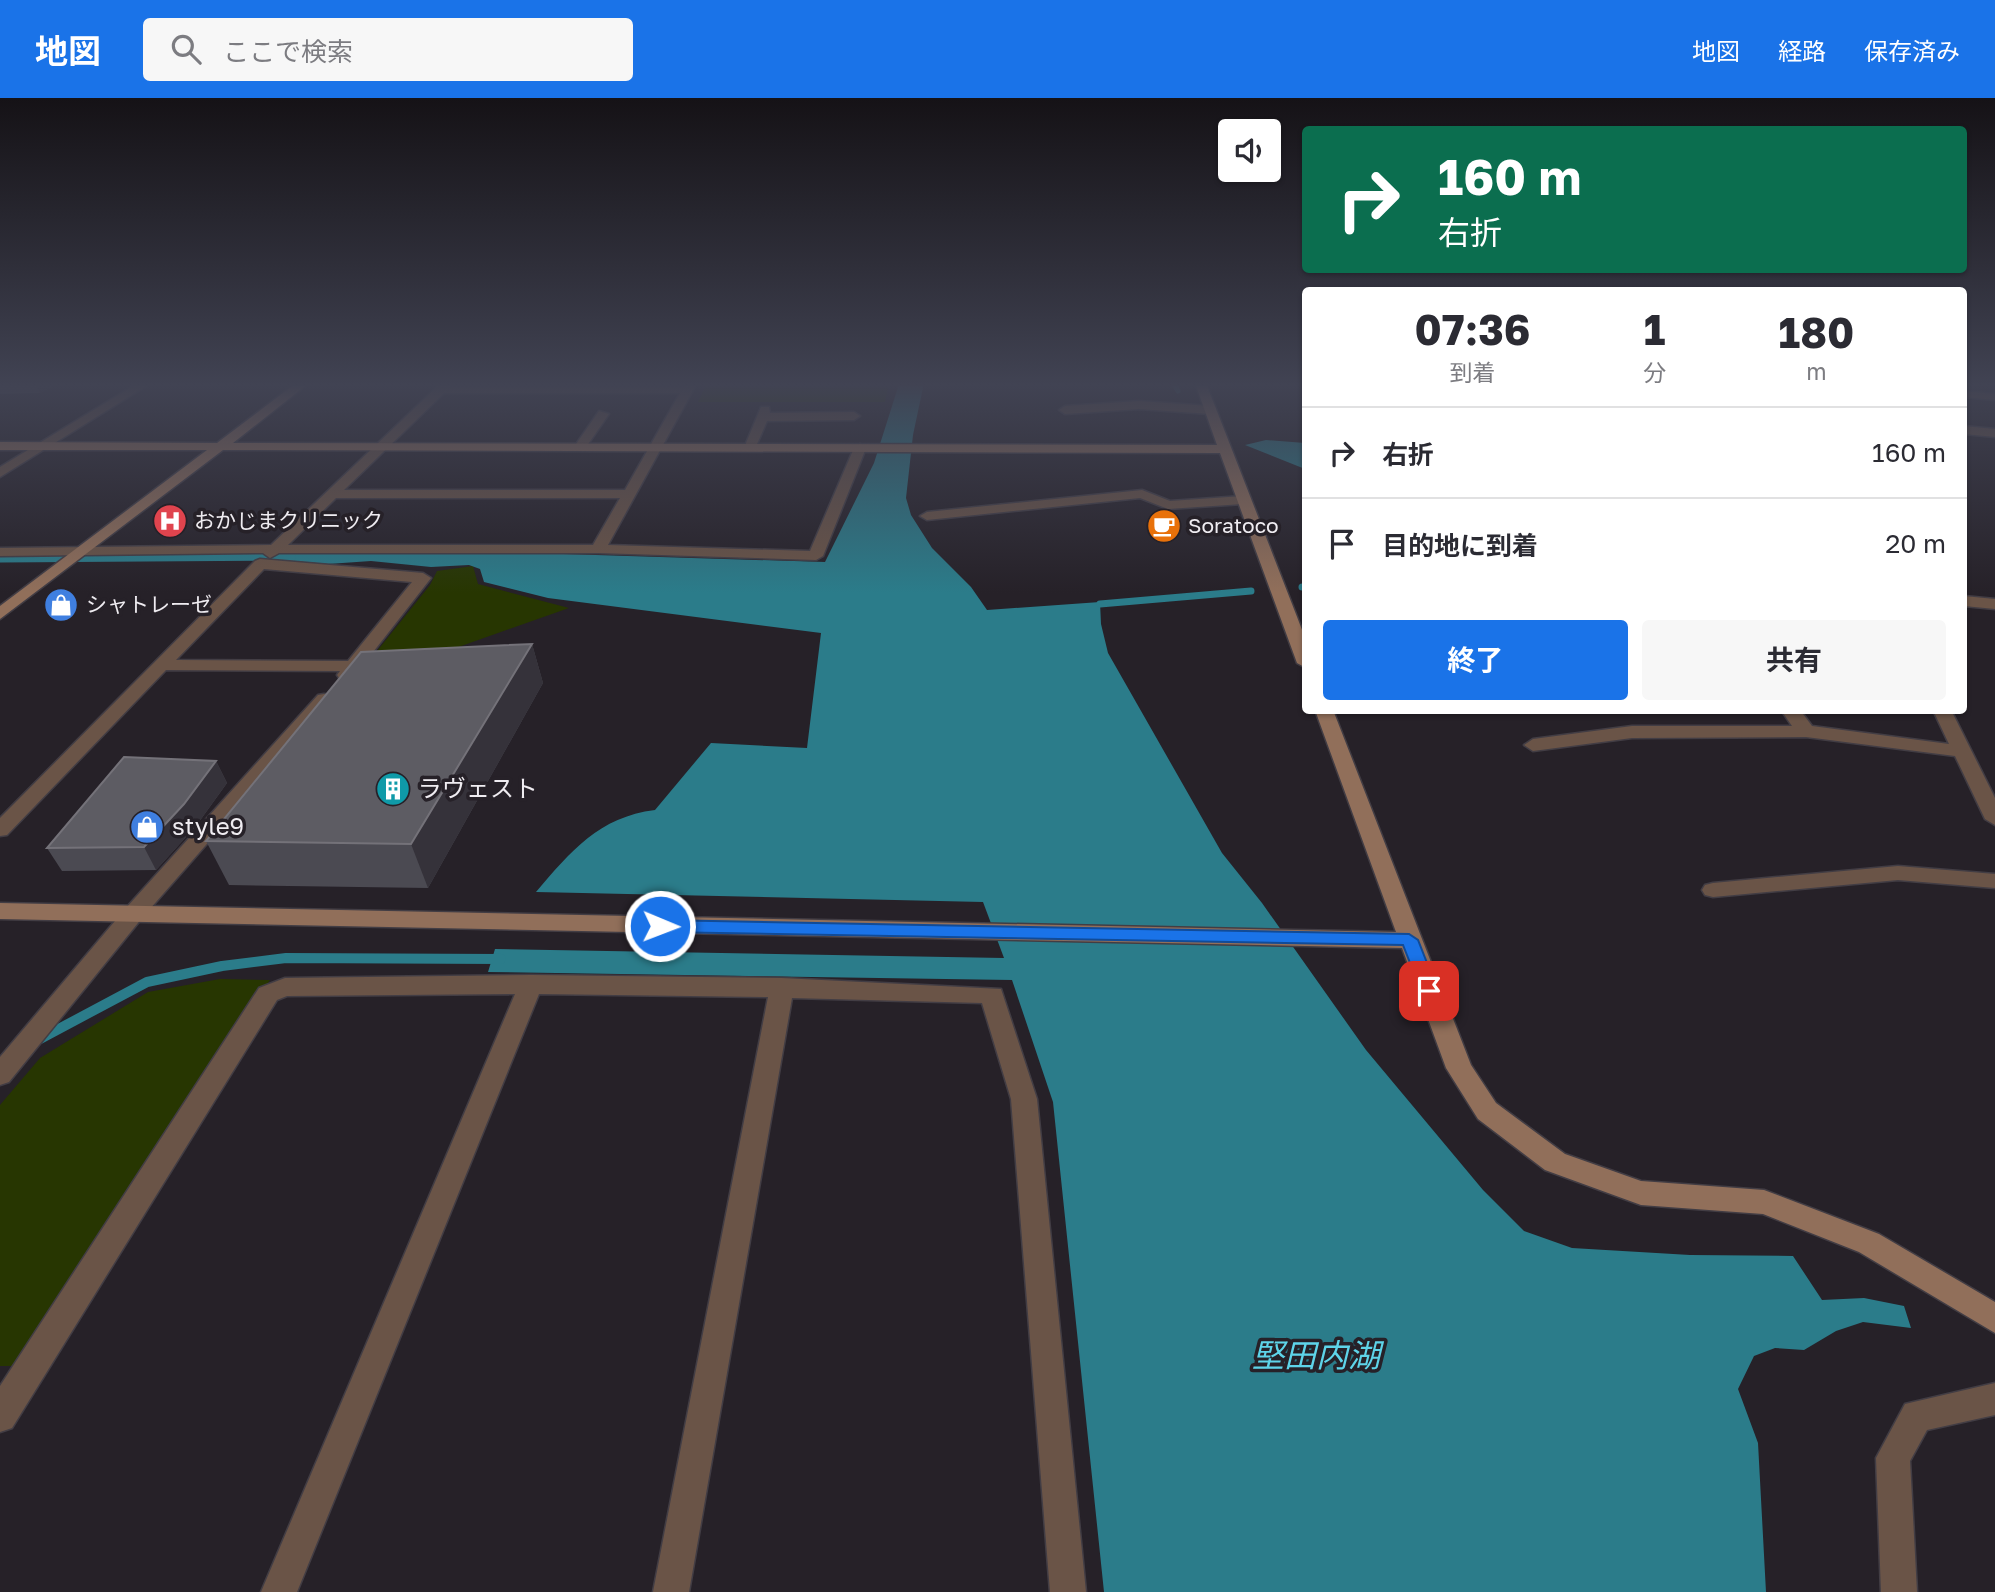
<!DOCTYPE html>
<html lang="ja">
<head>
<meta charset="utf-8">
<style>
  :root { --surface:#fff; --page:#f7f7f7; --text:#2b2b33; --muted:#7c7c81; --line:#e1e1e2; --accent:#1a73e8 }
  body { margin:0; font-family:"Golos Text","Noto Sans JP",sans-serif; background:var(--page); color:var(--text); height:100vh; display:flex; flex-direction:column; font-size:26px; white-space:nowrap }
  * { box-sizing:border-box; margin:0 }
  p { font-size:23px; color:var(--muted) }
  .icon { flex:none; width:38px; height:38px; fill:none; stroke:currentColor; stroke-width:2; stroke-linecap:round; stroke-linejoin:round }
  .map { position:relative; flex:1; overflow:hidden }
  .drawer { position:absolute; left:1302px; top:189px; width:665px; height:427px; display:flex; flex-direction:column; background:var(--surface); border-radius:7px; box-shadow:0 2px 5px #0004 }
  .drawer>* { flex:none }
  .hud { position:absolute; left:1302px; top:28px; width:665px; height:147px; border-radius:7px; box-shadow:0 2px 5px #0004; background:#0b6e4f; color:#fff; overflow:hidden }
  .controls { position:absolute; left:1218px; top:21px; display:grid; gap:14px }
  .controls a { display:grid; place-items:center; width:63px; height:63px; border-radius:7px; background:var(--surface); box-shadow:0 2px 5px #0004; font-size:35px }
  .pin { position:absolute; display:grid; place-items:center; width:60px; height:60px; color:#fff; margin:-30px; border-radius:14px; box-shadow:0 4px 10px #0006 }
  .me { position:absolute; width:77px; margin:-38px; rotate:91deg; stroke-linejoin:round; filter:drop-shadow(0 0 5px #0008) }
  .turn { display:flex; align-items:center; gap:24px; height:147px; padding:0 21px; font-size:32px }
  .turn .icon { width:91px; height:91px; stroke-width:2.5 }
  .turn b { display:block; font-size:49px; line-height:60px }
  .eta { display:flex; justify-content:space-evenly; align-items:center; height:119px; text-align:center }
  .eta b { font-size:42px; font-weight:700; line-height:49px }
  .cta { display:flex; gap:14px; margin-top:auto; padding:14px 21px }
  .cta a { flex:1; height:80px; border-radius:7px; background:var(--accent); color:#fff; font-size:28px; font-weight:700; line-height:80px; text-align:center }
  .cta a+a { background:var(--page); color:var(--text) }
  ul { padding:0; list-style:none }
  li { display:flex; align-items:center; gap:21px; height:91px; padding:0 21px; border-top:2px solid var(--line) }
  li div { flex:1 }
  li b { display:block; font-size:26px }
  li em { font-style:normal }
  header { display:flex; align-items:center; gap:42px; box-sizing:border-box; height:98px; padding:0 35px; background:var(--accent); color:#fff }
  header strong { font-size:33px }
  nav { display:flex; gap:38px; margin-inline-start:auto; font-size:24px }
  .search { width:490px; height:63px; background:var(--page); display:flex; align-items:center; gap:18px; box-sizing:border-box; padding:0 24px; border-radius:7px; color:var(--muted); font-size:26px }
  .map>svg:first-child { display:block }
  .green { fill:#273601 }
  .water { fill:#2b7c8a }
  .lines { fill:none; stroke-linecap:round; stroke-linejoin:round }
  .stream-far2 { stroke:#2b7c8a; stroke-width:5 }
  .stream-far1 { stroke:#2b7c8a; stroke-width:7 }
  .stream { stroke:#2b7c8a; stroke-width:10 }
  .street-casing { stroke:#423d44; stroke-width:3 }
  .secondary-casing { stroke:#423d44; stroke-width:3 }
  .street { fill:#6a5447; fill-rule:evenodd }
  .secondary { fill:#916f5a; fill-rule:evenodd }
  .wall { fill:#4b4a52 }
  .shaded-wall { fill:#35323a }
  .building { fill:#5d5c63; stroke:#747279; stroke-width:2 }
  .route { fill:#1a73e8; stroke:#114b97; stroke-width:2 }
  .labels { text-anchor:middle; stroke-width:7; stroke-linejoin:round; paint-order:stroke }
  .far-poi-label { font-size:21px; fill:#efecf1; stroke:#262128; text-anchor:start }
  .poi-label { font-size:24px; fill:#efecf1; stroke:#262128; text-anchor:start }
  .near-water-label { font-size:32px; font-style:italic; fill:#5ed4e9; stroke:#262128 }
</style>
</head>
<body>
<header>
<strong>地図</strong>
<div class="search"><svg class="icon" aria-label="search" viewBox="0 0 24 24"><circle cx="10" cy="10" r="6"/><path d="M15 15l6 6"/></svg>ここで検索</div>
<nav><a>地図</a><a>経路</a><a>保存済み</a></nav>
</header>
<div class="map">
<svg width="1995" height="1494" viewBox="0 0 1995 1494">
  <rect width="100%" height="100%" fill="#262128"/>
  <g class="green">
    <path d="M707,285H889L885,304H698Z"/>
    <path d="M473,468L478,486L569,510L416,564L369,563L430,487L437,473Z"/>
    <path d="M220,881L270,882L13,1268H0V1007L40,960L148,894Z"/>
  </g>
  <g class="water">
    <path d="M924,285L913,337L906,400L911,417L932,450L971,489L987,512L1100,504L1101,526L1108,555L1222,755L1262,805L1366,952L1483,1092L1524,1133L1572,1150L1690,1157L1793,1158L1822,1202L1864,1200L1904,1208L1911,1230L1863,1224L1836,1233L1804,1252L1775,1250L1754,1258L1738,1291L1758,1345L1766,1494H1104L1053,1004L1012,882L488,874L495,851L1004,860L983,804L536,794C571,753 599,719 655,712L711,645L807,650L821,535L548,500L484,484L480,471L469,467L431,469L371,463L328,466L281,462L286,455H532L825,464L874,365L899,286Z"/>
    <path d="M1266,342L1305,345V371L1245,347Z"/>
  </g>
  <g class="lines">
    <path class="stream-far2" d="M1173,285L1178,293"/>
    <g class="stream-far1">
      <path d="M0,461L292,459"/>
      <path d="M1302,489H1306"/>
      <path d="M1100,506L1251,493"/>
    </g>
    <path class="stream" d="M38,942L147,884L222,868L286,860L501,861"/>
    <g class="street-casing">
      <g id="street">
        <path d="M138,285H151L0,379V369Z"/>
        <path d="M441,285H453L451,289H684L686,285H697L608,447L810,453L854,350L860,346L866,350L823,458L816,462L598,455H279L270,460L263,455L0,458V450L271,447ZM444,295H680L625,392H344ZM336,400H620L593,447H288Z"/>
        <path d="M1964,293L1995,296V302L1964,299Z"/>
        <path d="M1139,303L1210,308L1216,312L1210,316L1139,311L1065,316L1059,312L1065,308Z"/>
        <path d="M761,309H769L770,315L854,314L860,318L854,322L767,323L754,353H746L744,350Z"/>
        <path d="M599,313L609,316L584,352H576L574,349Z"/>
        <path d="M1964,328L1995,331V339L1964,336Z"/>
        <path d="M1142,392L1170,403L1243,398L1250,402L1243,406L1168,411L1140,400L927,422L920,418L927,414Z"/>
        <path d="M260,461L423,475L431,480L352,581H340L337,577L340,573L166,572L7,737L0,738V720L255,463ZM264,471L412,484L348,563L176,562Z"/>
        <path d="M1964,498L1995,501V511L1964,508Z"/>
        <path d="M324,596L330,597L333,601L330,605L142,820L9,984L0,987V959L126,810L318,597Z"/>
        <path d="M1781,612H1800L1812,628L1949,646L1933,612H1951L1995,700V727L1985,721L1955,658L1806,639L1632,640L1533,653L1524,647L1533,641L1632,628H1792Z"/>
        <path d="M1898,768L1995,776V790L1898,782L1713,799L1705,797L1702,792L1705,787L1713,785Z"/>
        <path d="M531,877L782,880L1001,891L1037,1001L1086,1494H1050L1011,1001L982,905L792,900L689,1494H653L768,899L539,896L297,1494H261L515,896L287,898L277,902L12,1330L0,1334V1288L259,890L285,880Z"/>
        <path d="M1995,1285V1317L1927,1332L1910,1363L1917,1494H1881L1876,1360L1905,1306Z"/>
      </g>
    </g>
    <g class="secondary-casing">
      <g id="secondary">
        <path d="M296,285H309L233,345L1217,347L1195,285H1206L1306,542V570L1297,565L1220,355L223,352L0,521V508L207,352H0V344L217,345Z"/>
        <path d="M1315,612H1333L1471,967L1496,1005L1565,1056L1641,1083L1764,1092L1879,1136L1995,1204V1235L1859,1154L1763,1116L1641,1107L1545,1072L1478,1021L1446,970L1402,850L0,821V805L1396,834Z"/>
      </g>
    </g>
    <use href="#street" class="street"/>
    <use href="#secondary" class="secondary"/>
  </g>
  <g class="wall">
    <path d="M0,285H58L40,295L0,296Z"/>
    <path d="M532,546L543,585L428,790L229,787L206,743Z"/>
    <path d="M216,663L227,685L196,728L156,772L62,773L47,750Z"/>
  </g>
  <g class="shaded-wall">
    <path d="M35,285H58L40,295Z"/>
    <path d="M532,546L543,585L428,790L411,746Z"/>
    <path d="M216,663L227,685L196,728L156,772L144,749Z"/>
  </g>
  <g class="building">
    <path d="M532,546L411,746L206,743L361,554Z"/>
    <path d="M124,659L216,663L184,706L144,749L47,750Z"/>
  </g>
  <linearGradient id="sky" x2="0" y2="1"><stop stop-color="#151216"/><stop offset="0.58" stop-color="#414353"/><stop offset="1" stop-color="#414353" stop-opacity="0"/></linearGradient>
  <rect width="1995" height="495" fill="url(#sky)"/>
  <path class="route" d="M660,822L1409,836L1418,842L1438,893L1429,899L1423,898L1403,847L660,834L651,828Z"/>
  <defs>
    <g id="hospital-disc" transform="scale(1.75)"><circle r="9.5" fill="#e0444e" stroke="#262128"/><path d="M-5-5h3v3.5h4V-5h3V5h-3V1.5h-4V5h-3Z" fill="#fff"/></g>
    <g id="cafe-disc" transform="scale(1.75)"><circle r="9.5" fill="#e8710a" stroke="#262128"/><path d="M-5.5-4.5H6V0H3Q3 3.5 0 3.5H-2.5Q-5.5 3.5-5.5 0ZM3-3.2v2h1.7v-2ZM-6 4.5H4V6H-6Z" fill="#fff"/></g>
    <g id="shop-disc" transform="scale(1.75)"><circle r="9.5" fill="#3f7fe0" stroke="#262128"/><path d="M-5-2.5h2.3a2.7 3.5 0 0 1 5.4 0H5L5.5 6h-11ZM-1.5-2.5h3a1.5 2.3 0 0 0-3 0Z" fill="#fff"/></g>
    <g id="building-disc" transform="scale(1.75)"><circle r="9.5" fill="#0f9aa8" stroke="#262128"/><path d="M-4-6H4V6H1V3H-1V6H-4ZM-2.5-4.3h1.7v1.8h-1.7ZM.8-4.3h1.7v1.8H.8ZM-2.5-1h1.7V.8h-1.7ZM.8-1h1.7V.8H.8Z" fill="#fff"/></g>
  </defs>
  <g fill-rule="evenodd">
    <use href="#hospital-disc" x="170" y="423"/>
    <use href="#cafe-disc" x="1164" y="428"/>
    <use href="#shop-disc" x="61" y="507"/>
    <use href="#building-disc" x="393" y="691"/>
    <use href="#shop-disc" x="147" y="729"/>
  </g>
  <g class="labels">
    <g class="far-poi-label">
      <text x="194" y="430">おかじまクリニック</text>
      <text x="1188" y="435">Soratoco</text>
      <text x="86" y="514">シャトレーゼ</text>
    </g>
    <g class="poi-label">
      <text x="418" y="699">ラヴェスト</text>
      <text x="172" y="737">style9</text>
    </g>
    <g class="near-water-label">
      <text x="1316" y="1269">堅田内湖</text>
    </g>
  </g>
</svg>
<div class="controls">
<a><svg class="icon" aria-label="sound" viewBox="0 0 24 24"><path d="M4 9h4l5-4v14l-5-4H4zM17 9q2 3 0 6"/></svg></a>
</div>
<div class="pin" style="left:1429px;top:893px;background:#d93025"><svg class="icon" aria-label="arrive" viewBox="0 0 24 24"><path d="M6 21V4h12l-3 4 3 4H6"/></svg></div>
<svg class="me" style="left:660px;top:828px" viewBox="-20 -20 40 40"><circle r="17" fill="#1a73e8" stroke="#fff" stroke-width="3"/><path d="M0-11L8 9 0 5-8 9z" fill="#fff"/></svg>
<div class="hud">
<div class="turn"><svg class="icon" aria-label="right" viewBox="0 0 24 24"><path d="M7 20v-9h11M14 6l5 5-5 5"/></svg><div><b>160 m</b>右折</div></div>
</div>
<section class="drawer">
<div class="eta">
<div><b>07:36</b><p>到着</p></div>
<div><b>1</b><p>分</p></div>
<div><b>180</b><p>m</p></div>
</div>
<ul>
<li><svg class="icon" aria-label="right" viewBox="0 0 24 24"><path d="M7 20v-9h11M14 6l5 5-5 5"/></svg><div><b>右折</b></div><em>160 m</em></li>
<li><svg class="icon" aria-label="arrive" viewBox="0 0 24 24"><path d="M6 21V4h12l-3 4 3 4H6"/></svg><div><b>目的地に到着</b></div><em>20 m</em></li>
</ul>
<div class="cta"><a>終了</a><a>共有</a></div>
</section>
</div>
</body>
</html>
